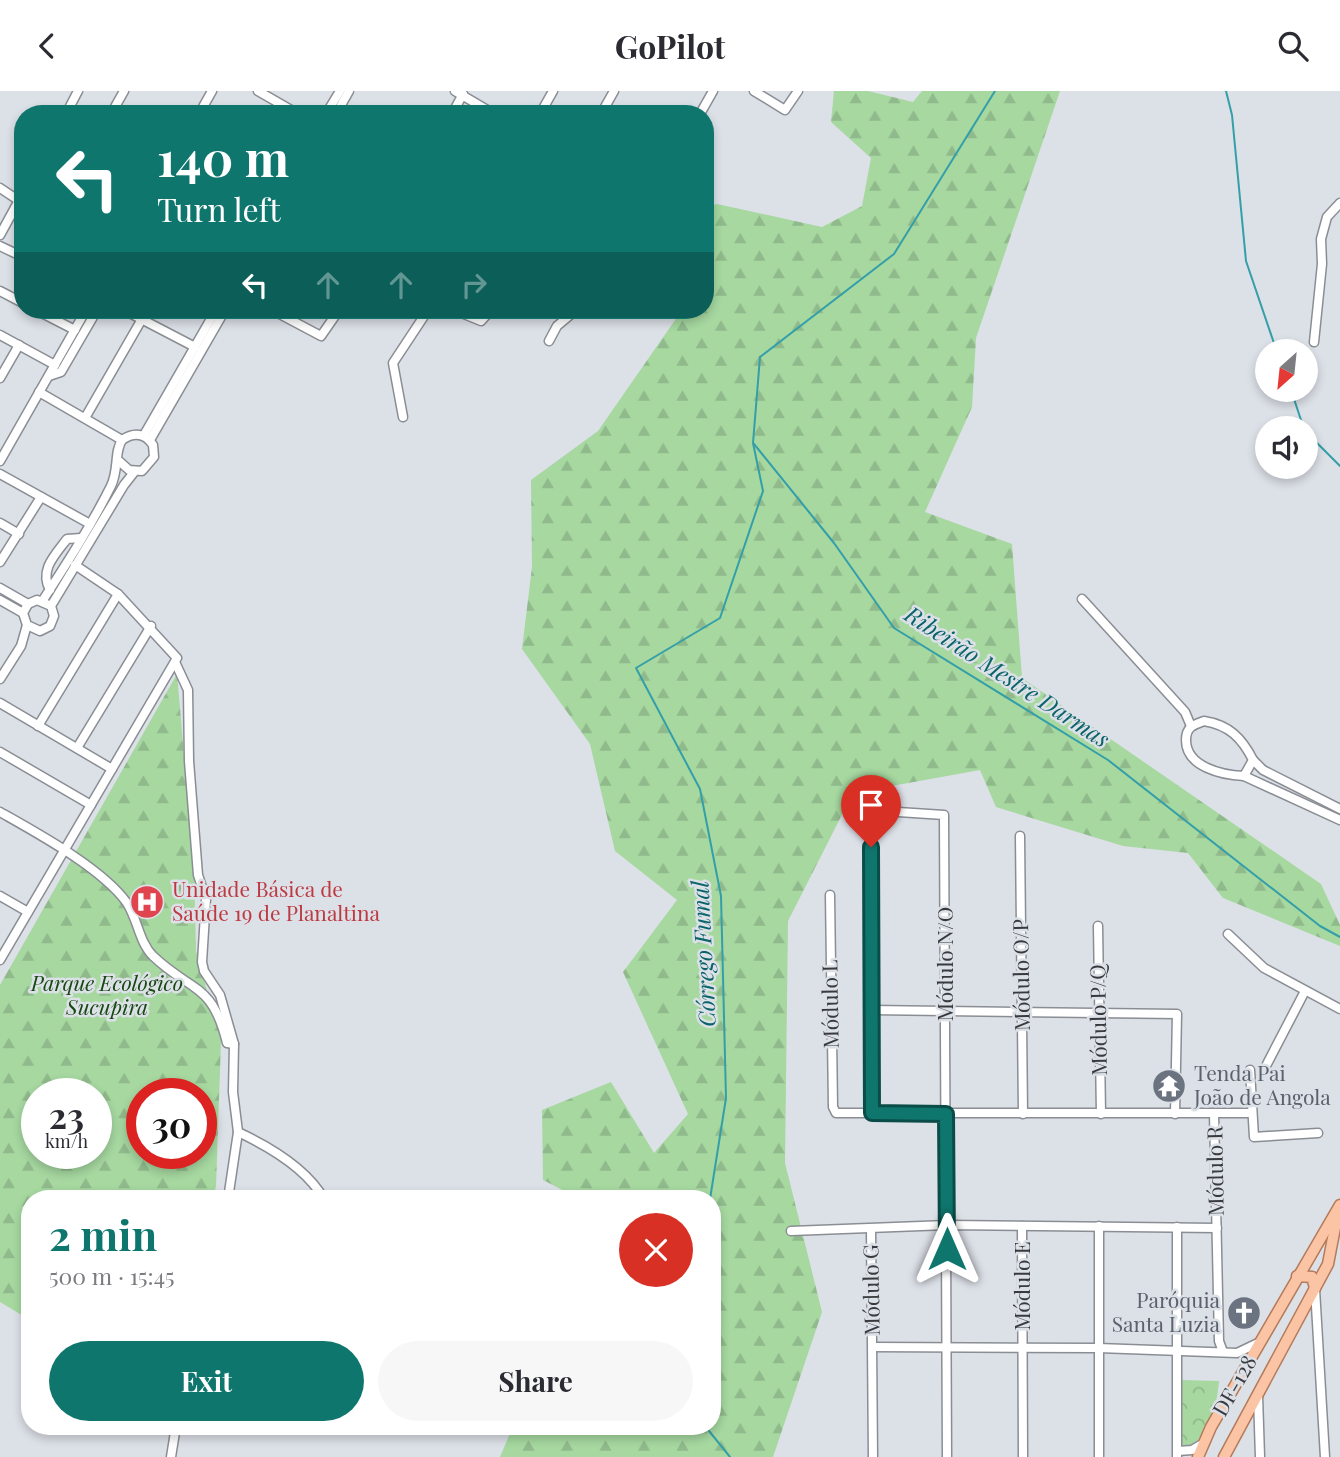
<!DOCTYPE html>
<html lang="en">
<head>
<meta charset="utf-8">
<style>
  :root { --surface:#fff; --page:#f7f7f7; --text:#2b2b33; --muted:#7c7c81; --accent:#0f766e }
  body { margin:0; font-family:"Playfair Display",serif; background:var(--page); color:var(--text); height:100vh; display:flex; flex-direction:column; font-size:26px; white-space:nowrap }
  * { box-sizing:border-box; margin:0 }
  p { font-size:23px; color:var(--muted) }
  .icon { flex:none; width:38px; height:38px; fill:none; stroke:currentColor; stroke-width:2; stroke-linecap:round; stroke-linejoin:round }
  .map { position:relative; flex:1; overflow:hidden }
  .details { position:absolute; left:21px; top:1099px; width:700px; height:245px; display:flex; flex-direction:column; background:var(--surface); border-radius:28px; box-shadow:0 4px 10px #0003 }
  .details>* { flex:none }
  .top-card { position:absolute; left:14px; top:14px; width:700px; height:214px; border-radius:28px; box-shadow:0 4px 10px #0003; background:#0f766e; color:#fff; overflow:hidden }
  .needle { width:46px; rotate:207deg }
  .fabs { position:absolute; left:1255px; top:248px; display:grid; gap:14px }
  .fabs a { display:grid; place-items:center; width:63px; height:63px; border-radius:50%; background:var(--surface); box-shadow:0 4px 10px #0003; font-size:35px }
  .speed { position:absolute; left:21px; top:987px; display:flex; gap:14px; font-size:35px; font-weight:700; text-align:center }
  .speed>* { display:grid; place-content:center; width:91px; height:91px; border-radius:50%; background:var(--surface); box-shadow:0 4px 10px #0003; line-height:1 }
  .speed small { font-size:18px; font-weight:400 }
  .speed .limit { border:10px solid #d22; background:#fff; color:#111 }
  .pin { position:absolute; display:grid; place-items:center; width:60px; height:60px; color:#fff; margin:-72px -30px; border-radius:50% 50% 50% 0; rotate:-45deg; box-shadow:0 0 7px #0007 }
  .pin .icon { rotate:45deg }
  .me { position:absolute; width:77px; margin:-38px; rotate:0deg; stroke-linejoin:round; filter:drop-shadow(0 0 5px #0008) }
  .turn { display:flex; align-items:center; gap:24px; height:147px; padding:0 28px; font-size:32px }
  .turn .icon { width:91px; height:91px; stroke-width:2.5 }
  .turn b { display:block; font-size:49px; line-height:60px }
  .lanes { display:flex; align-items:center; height:66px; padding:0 28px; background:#0003; justify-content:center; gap:35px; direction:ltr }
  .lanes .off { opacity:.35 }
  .round { display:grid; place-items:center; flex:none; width:74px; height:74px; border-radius:37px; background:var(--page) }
  .headline { display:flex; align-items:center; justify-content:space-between; height:119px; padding:0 28px }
  h1 { font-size:42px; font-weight:700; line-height:52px; color:var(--accent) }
  .button { display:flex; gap:14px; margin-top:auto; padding:14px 28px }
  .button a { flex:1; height:80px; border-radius:42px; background:var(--accent); color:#fff; font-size:28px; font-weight:700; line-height:80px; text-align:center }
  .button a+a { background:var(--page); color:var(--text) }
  header { display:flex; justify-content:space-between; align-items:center; height:91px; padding:0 28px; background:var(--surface); font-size:32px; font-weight:700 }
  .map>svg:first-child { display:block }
  .forest { fill:url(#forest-firs); fill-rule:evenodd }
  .park { fill:url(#park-crowns) }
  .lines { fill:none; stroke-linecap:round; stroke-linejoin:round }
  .stream { stroke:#349fa8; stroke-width:2 }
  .minor-casing { stroke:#8a8e94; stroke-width:11 }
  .major-casing { stroke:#b57a5a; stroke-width:13 }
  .minor { stroke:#fff; stroke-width:8 }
  .major { stroke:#fbc4a5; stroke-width:10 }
  .route-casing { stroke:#0a4d48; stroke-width:18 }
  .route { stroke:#0f766e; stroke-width:12 }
  .labels { text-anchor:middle; stroke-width:5; stroke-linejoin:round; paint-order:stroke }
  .health-label { font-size:21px; fill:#be3a42; stroke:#dce0e7; text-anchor:start }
  .street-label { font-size:21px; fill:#383a3d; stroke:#dce0e7 }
  .park-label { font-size:21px; font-style:italic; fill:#164811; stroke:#dce0e7 }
  .worship-label { font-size:21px; fill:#5b616d; stroke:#dce0e7; text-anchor:start }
  .water-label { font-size:23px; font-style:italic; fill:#096369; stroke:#dce0e7 }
</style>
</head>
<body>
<header><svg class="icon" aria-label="back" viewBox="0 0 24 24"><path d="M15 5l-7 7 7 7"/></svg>GoPilot<svg class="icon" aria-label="search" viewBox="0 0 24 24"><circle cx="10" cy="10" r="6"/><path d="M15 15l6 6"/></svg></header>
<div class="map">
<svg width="1340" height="1366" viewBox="0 0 1340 1366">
  <defs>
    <pattern id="forest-firs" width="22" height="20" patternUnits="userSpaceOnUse" patternTransform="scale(1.75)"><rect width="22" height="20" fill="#a6d8a0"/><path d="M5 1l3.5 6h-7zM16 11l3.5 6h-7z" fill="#90ba8b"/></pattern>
    <pattern id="park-crowns" width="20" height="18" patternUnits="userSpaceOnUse" patternTransform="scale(1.75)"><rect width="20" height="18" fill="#a6d8a0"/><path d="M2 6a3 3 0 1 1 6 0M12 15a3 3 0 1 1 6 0" fill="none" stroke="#90ba8b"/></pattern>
  </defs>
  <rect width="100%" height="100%" fill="#dce0e7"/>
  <g class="forest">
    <path d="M834,0H868L913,11L922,0H1060L976,247L972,316L925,421L1012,453L1022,587L1321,793L1340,834V855L1223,807L1188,762L1123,755L996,716L980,679L853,702L788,830L785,1072L822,1221L773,1366H500L513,1335H712V1108H580L543,1089L542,1019L611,991L654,1062L688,1023L623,881L677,809L615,760L590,653L522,558L532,476L531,389L598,340L682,219H705V179L708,174L705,171V117L717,113L822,136L862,115L871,67L831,31Z"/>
    <path d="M177,583L194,778L196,860L221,950L216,1095L213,1108H30V1229L0,1211V894ZM37,1003H96V1062H37ZM142,1003H201V1062H142Z"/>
  </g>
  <path class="park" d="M1180,1289L1219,1290C1217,1314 1210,1347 1185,1357L1181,1355Z"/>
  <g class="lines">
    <g class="stream">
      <path d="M1226,0L1232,24L1246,170L1277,261"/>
      <path d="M1291,299L1304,338"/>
      <path d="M1306,341L1340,375"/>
      <path d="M754,353L834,452L894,537L1108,669L1320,835L1340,846"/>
      <path d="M710,1108L726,1007L721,805L700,698L636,577L720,527L763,400L753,352L760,266L894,163L995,0"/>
      <path d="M705,1335L730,1366"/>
    </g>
    <g class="minor-casing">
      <g id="minor">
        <path d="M258,0L298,23"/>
        <path d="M455,0L494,23"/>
        <path d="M754,0L785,19L798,0"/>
        <path d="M66,23L78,0"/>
        <path d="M111,23L124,0"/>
        <path d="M199,23L212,0"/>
        <path d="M326,23L340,0"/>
        <path d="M336,23L349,0"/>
        <path d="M452,23L463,3"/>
        <path d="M540,23L553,0"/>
        <path d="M601,23L614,0"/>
        <path d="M700,23L713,0"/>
        <path d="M0,97L18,109"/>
        <path d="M0,144L23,102"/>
        <path d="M0,155L23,166"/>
        <path d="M0,200L23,212"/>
        <path d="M36,219L75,239"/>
        <path d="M124,219L195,256"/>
        <path d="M272,219L321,245L339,219"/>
        <path d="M454,219L481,230L491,219"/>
        <path d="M0,244L55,274"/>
        <path d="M549,250L557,235L576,219"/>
        <path d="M1314,251L1322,173L1321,148L1327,126L1340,112"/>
        <path d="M49,285L61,281L97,219"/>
        <path d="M0,287L19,254"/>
        <path d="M39,301L122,349"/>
        <path d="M403,326L393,272L428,219"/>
        <path d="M85,327L142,228"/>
        <path d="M144,344L216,219"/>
        <path d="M150,349L225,219"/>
        <path d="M0,370L86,219"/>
        <path d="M0,383L90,433"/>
        <path d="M0,432L19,443"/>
        <path d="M0,471L41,406"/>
        <path d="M0,497L28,513"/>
        <path d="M50,499C39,479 55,464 67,448L81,447"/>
        <path d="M1082,508L1185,621L1191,635"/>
        <path d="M0,509L23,522"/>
        <path d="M43,509C67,472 91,435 111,395C119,379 114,361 122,349C134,341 145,342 153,354L154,366L142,380L129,379L119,370"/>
        <path d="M51,515L37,509L28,513L23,522L27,534L40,540L50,535L54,525L51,515L124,394L135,380"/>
        <path d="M175,571L188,599L189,670L198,784L206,808L202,871L204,880L220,904L234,953L233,1001L238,1041L228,1108"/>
        <path d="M0,588L21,555L27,534"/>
        <path d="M0,612L112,678"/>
        <path d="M1204,630C1229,634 1242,647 1253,669L1244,685C1222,684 1186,676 1186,649C1186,636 1193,634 1204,630Z"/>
        <path d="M38,635L118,503"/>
        <path d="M77,657L151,535"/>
        <path d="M0,661L91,714"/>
        <path d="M1253,669L1263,679L1340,718"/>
        <path d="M1244,685L1340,729"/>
        <path d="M0,721C37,742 102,777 127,812C138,829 139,851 153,865C192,902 212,891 227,952L234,953"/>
        <path d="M1020,745L1023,1023"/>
        <path d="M830,804L833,1016L836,1022H1252"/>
        <path d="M0,805L28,821"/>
        <path d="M1098,835L1101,1023"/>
        <path d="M1228,843L1264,877L1340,918"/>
        <path d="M0,869L177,567L118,503L75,474"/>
        <path d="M871,919L1177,923L1175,1023"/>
        <path d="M1267,973L1305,900"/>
        <path d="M1250,979L1254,1046L1318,1042"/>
        <path d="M872,1022L871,729L876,722L883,720L944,724L947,1366"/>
        <path d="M1214,1022L1219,1250L1223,1261"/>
        <path d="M238,1041C268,1055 307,1078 324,1108"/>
        <path d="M1022,1135L1023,1366"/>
        <path d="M1177,1136V1366"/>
        <path d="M871,1138L873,1366"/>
        <path d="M791,1140L947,1134L1217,1137"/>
        <path d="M1315,1198L1325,1366"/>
        <path d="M873,1256L1098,1257L1237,1262L1260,1251"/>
        <path d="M1258,1305L1260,1366"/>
        <path d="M1178,1360L1192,1359L1204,1352"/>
        <path d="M171,1366L176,1335"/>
        <path d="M1099,1366V1135"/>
      </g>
    </g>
    <g class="major-casing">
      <g id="major">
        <path d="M1297,1185L1312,1186L1315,1197"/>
        <path d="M1198,1366L1211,1336L1340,1114"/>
        <path d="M1224,1366L1328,1173L1338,1121"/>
      </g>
    </g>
    <use href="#minor" class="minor"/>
    <use href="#major" class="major"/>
  </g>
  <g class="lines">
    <g class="route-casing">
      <path id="route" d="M871,756L872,1022L946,1023L947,1158"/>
    </g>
    <use href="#route" class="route"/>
  </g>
  <defs>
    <g id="hospital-disc" transform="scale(1.75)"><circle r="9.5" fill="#e0444e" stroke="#dce0e7"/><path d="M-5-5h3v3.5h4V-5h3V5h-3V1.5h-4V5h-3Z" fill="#fff"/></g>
    <g id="temple-disc" transform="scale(1.75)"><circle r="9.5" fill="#6b7280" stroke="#dce0e7"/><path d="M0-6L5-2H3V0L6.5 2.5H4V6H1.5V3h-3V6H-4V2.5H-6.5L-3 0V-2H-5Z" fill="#fff"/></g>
    <g id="church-disc" transform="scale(1.75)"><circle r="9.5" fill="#6b7280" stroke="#dce0e7"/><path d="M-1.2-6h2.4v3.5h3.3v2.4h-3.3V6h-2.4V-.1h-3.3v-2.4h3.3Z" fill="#fff"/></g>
  </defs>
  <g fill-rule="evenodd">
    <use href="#hospital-disc" x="147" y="811"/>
    <use href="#temple-disc" x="1169" y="995"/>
    <use href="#church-disc" x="1244" y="1222"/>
  </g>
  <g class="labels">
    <g class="health-label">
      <text x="172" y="806">Unidade Básica de<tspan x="172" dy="24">Saúde 19 de Planaltina</tspan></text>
    </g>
    <g class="street-label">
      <text transform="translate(946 873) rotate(-90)" y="7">Módulo N/O</text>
      <text transform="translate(1022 884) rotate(-91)" y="7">Módulo O/P</text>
      <text transform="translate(831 913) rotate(-91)" y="7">Módulo L</text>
      <text transform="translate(1099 929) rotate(-91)" y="7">Módulo P/Q</text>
      <text transform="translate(1216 1080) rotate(-91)" y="7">Módulo R</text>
      <text transform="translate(1023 1195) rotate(-90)" y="7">Módulo E</text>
      <text transform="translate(872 1199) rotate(-91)" y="7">Módulo G</text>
      <text transform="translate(1235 1295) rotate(-60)" y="7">DF-128</text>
    </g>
    <g class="park-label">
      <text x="107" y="900">Parque Ecológico<tspan x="107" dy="24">Sucupira</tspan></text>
    </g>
    <g class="worship-label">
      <text x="1194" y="990">Tenda Pai<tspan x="1194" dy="24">João de Angola</tspan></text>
      <text x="1220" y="1217" text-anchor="end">Paróquia<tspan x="1220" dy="24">Santa Luzia</tspan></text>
    </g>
    <g class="water-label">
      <text transform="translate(1007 586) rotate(33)" y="8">Ribeirão Mestre Darmas</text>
      <text transform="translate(704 863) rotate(-93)" y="8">Córrego Fumal</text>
    </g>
  </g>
</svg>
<div class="fabs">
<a><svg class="needle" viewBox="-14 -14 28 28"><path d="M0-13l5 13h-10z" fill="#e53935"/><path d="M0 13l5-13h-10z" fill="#7c7c81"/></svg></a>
<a><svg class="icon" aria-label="sound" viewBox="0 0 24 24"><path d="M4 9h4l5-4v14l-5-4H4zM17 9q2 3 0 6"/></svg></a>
</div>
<div class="speed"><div>23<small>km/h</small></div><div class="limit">30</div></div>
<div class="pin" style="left:871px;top:756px;background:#d93025"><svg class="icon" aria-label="arrive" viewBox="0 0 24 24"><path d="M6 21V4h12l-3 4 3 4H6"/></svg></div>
<svg class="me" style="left:947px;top:1158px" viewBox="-20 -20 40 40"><path d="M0-17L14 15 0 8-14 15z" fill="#0f766e" stroke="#fff" stroke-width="4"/></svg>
<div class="top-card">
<div class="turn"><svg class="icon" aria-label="left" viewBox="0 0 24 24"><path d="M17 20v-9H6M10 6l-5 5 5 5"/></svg><div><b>140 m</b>Turn left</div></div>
<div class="lanes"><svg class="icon" aria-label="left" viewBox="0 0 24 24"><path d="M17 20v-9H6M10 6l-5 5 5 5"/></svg><svg class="icon off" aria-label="ahead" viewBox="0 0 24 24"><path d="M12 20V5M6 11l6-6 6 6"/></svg><svg class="icon off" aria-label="ahead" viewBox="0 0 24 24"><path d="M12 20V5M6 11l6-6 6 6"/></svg><svg class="icon off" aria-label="right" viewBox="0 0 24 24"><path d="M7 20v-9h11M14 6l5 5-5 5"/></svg></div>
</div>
<section class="details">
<div class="headline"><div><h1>2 min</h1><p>500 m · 15:45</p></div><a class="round" style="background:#d93025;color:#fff"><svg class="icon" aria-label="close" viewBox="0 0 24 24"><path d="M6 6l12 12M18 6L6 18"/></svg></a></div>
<div class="button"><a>Exit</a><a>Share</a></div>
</section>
</div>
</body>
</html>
